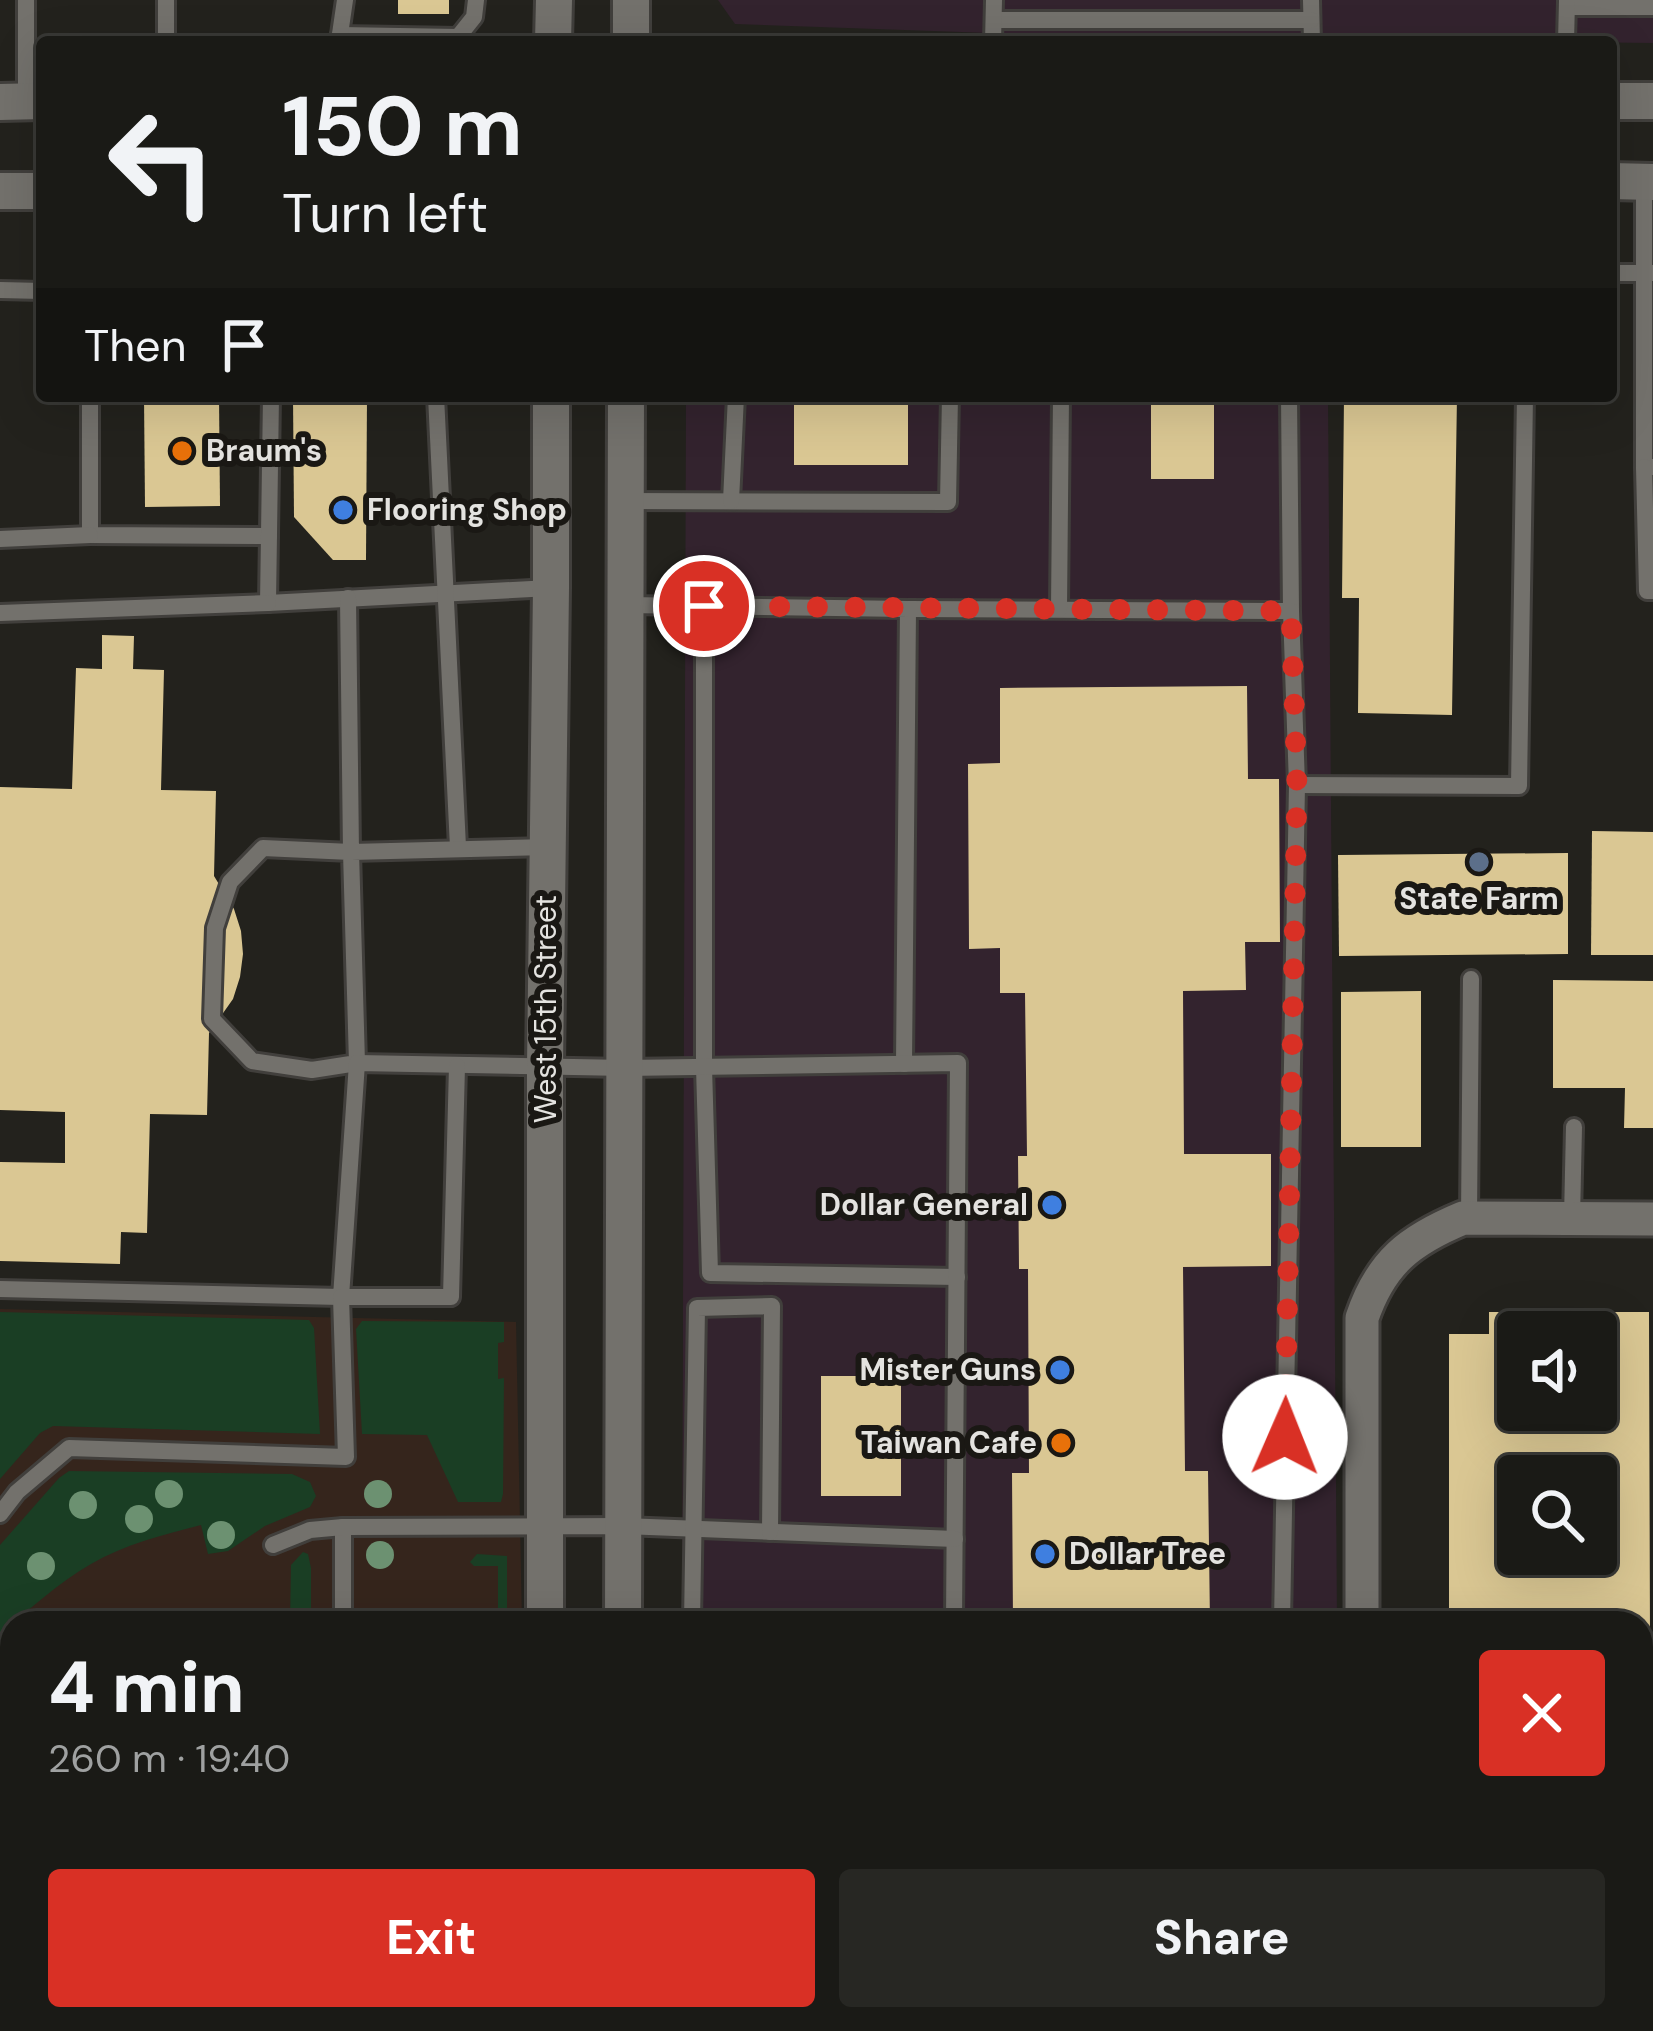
<!DOCTYPE html>
<html lang="en">
<head>
<meta charset="utf-8">
<style>
  :root { --surface:#1a1a16; --page:#272723; --text:#f1f3f6; --muted:#9fa1a1; --line:#383835; --accent:#d93025 }
  body { margin:0; font-family:"DM Sans",sans-serif; background:var(--page); color:var(--text); height:100vh; display:flex; flex-direction:column; font-size:45px; white-space:nowrap }
  * { box-sizing:border-box; margin:0 }
  p { font-size:39px; color:var(--muted) }
  .icon { flex:none; width:66px; height:66px; fill:none; stroke:currentColor; stroke-width:2; stroke-linecap:round; stroke-linejoin:round }
  .map { position:relative; flex:1; overflow:hidden }
  .sheet { position:absolute; left:0px; top:1611px; width:1653px; height:420px; display:flex; flex-direction:column; background:var(--surface); border-radius:36px 36px 0 0; box-shadow:0 12px 48px #0002,0 0 0 3px var(--line) }
  .sheet>* { flex:none }
  .guide { position:absolute; left:36px; top:36px; width:1581px; height:366px; border-radius:12px; box-shadow:0 12px 48px #0002,0 0 0 3px var(--line); background:#1a1a16; color:var(--text); overflow:hidden }
  .tools { position:absolute; left:1497px; top:1311px; display:grid; gap:24px }
  .tools a { display:grid; place-items:center; width:120px; height:120px; border-radius:12px; background:var(--surface); box-shadow:0 12px 48px #0002,0 0 0 3px var(--line); font-size:60px }
  .pin { position:absolute; display:grid; place-items:center; width:102px; height:102px; color:#fff; margin:-51px; border:6px solid #fff; border-radius:50%; box-shadow:0 3px 12px #0007 }
  .me { position:absolute; width:132px; margin:-66px; rotate:1deg; stroke-linejoin:round; filter:drop-shadow(0 0 9px #0008) }
  .turn { display:flex; align-items:center; gap:42px; height:252px; padding:0 48px; font-size:54px }
  .turn .icon { width:156px; height:156px; stroke-width:2.5 }
  .turn b { display:block; font-size:84px; line-height:102px }
  .then { display:flex; align-items:center; height:114px; padding:0 48px; background:#0003; gap:24px; font-size:45px }
  .round { display:grid; place-items:center; flex:none; width:126px; height:126px; border-radius:12px; background:var(--page) }
  .overview { display:flex; align-items:center; justify-content:space-between; height:204px; padding:0 48px }
  h1 { font-size:72px; font-weight:800; line-height:90px }
  .action { display:flex; gap:24px; margin-top:auto; padding:24px 48px }
  .action a { flex:1; height:138px; border-radius:12px; background:var(--accent); color:#fff; font-size:48px; font-weight:800; line-height:138px; text-align:center }
  .action a+a { background:var(--page); color:var(--text) }
  .map>svg:first-child { display:block }
  .commercial { fill:#33232e }
  .education { fill:#35251c }
  .green { fill:#1a3e24 }
  .building { fill:#dac793; fill-rule:evenodd }
  .lines { fill:none; stroke-linecap:round; stroke-linejoin:round }
  .service-casing { stroke:#413f3c; stroke-width:22 }
  .minor-casing { stroke:#413f3c; stroke-width:39 }
  .secondary-casing { stroke:#413f3c; stroke-width:42 }
  .service { stroke:#73716c; stroke-width:16 }
  .minor { stroke:#73716c; stroke-width:33 }
  .secondary { stroke:#73716c; stroke-width:36 }
  .tree { fill:#6c9171 }
  .route { stroke:#d93025; stroke-width:21; stroke-dasharray:0 37.8 }
  .food-dot { fill:#e8710a; stroke:#1a1814; stroke-width:4.5 }
  .shop-dot { fill:#3f7fe0; stroke:#1a1814; stroke-width:4.5 }
  .service-dot { fill:#5c6f8a; stroke:#1a1814; stroke-width:4.5 }
  .labels { text-anchor:middle; stroke-width:12; stroke-linejoin:round; paint-order:stroke }
  .poi-label { font-size:30px; font-weight:bold; fill:#e4e3e0; stroke:#1a1814; text-anchor:start }
  .street-label { font-size:30px; fill:#e4e3e0; stroke:#1a1814 }
</style>
</head>
<body>
<div class="map">
<svg width="1653" height="2031" viewBox="0 0 1653 2031">
  <rect width="100%" height="100%" fill="#23221d"/>
  <g class="commercial">
    <path d="M718,0H1653V43L1102,37L735,24Z"/>
    <path d="M686,396H1328L1337,1623H682Z"/>
    <path d="M679,2019H1336L1334,2031H679Z"/>
  </g>
  <path class="education" d="M0,1309L516,1322L522,1623H12V2019H531V2031H0Z"/>
  <g class="green">
    <path d="M0,1312L309,1320L314,1328L320,1434L53,1426L40,1433L0,1479Z"/>
    <path d="M362,1321L504,1322V1342L498,1343V1379L504,1378L503,1494L501,1502H458L427,1435L362,1434L356,1329Z"/>
    <path d="M69,1471L292,1474L310,1482L316,1496L310,1507L265,1526L228,1551L208,1554L201,1525C163,1535 125,1544 91,1564C58,1583 27,1611 0,1635V1545L59,1478Z"/>
    <path d="M303,1552L308,1554L311,1568V1623H290L291,1565Z"/>
    <path d="M477,1554L507,1556V1623H498V1566H474L470,1562Z"/>
    <path d="M0,1815L12,1819V1873H0Z"/>
    <path d="M0,1880H12V1946L0,1950Z"/>
    <path d="M155,2019H308L310,2031H163L151,2024Z"/>
  </g>
  <g class="building">
    <rect x="398" y="0" width="51" height="14"/>
    <path d="M144,396H219L220,506L145,507Z"/>
    <path d="M293,396H367L366,560H333L294,517Z"/>
    <rect x="794" y="396" width="114" height="69"/>
    <rect x="1151" y="396" width="63" height="83"/>
    <path d="M1344,396H1457L1452,715L1358,713L1359,598H1342Z"/>
    <path d="M102,635L134,636L133,669L164,670L161,790L216,791L214,876L234,909L241,931L243,954L240,977L233,999L209,1033L207,1115L150,1114L147,1233L121,1232L120,1264L0,1261V1162L65,1163V1112L0,1110V787L72,789L76,668L102,669Z"/>
    <path d="M1247,686L1248,779H1279L1280,942H1245L1246,990L1183,991L1184,1154H1271V1266L1183,1267L1185,1471H1208L1210,1623H1013L1012,1473H1029L1028,1269H1019L1018,1156H1027L1025,993H1000V948L969,949L968,764L1000,763V688Z"/>
    <path d="M1592,831L1653,832V955H1591Z"/>
    <path d="M1568,853V954L1339,956L1338,855Z"/>
    <path d="M1553,980L1653,981V1128H1624L1625,1088H1553Z"/>
    <path d="M1421,991V1147H1341V992Z"/>
    <path d="M1489,1312H1649L1650,1640H1641V1623H1449V1334H1489ZM1518,1332H1596V1410H1518ZM1518,1476H1596V1554H1518Z"/>
    <rect x="821" y="1376" width="80" height="120"/>
    <path d="M1641,1761H1650L1649,1929H1641Z"/>
    <path d="M12,1946V2019H139L160,2031H0V1950Z"/>
    <rect x="1031" y="2019" width="125" height="12"/>
  </g>
  <g class="lines">
    <g class="service-casing">
      <g id="service">
        <path d="M166,0V42"/>
        <path d="M1311,0L1312,42"/>
        <path d="M1567,7H1653"/>
        <path d="M994,20H1311"/>
        <path d="M340,35L458,37L474,17L476,0"/>
        <path d="M339,41L345,0"/>
        <path d="M993,42L994,0"/>
        <path d="M1566,42L1567,1"/>
        <path d="M26,101V0"/>
        <path d="M1644,183V467H1653"/>
        <path d="M1611,273H1652"/>
        <path d="M0,290L42,291"/>
        <path d="M90,396V535L269,536"/>
        <path d="M271,396L268,603L550,588"/>
        <path d="M436,396L458,847"/>
        <path d="M1289,396L1291,611"/>
        <path d="M1644,467L1647,591H1653"/>
        <path d="M625,501L948,502L950,396"/>
        <path d="M731,501L736,396"/>
        <path d="M0,539L90,535"/>
        <path d="M348,598L351,852L263,848L230,882L215,928L212,1019L252,1061L312,1070L357,1063L351,852L547,847"/>
        <path d="M626,605L908,609L904,1064"/>
        <path d="M704,606V1067L710,1273L957,1277"/>
        <path d="M908,609L1291,611L1297,785L1282,1623"/>
        <path d="M1059,609L1061,396"/>
        <path d="M0,613L268,603"/>
        <path d="M1297,785L1519,786L1525,396"/>
        <path d="M1469,1218L1471,979"/>
        <path d="M1572,1218L1574,1127"/>
        <path d="M0,1289L341,1297L357,1063L625,1068L958,1063L954,1623"/>
        <path d="M0,1514L17,1492L69,1448L346,1457L341,1297H451L457,1066"/>
        <path d="M343,1527V1623"/>
        <path d="M273,1545L310,1530L343,1527L624,1526L955,1539"/>
        <path d="M692,1623L697,1308L772,1306L770,1532"/>
        <path d="M1641,1684H1653"/>
        <path d="M1641,1985H1653"/>
        <path d="M963,2019V2031"/>
        <path d="M341,2031V2019"/>
        <path d="M1274,2031L1275,2019"/>
      </g>
    </g>
    <g class="minor-casing">
      <g id="minor">
        <path d="M1362,1623V1318C1381,1262 1410,1240 1463,1218L1653,1219"/>
        <path d="M1360,2031V2019"/>
      </g>
    </g>
    <g class="secondary-casing">
      <g id="secondary">
        <path d="M553,42L554,0"/>
        <path d="M631,42V0"/>
        <path d="M1611,101H1653"/>
        <path d="M0,102L42,101"/>
        <path d="M1611,181L1653,182"/>
        <path d="M0,191H42"/>
        <path d="M545,1623V1066L551,588V396"/>
        <path d="M623,1623L626,396"/>
        <path d="M547,2019V2031"/>
        <path d="M622,2019L623,2031"/>
      </g>
    </g>
    <use href="#service" class="service"/>
    <use href="#minor" class="minor"/>
    <use href="#secondary" class="secondary"/>
  </g>
  <g class="tree">
    <circle cx="169" cy="1494" r="14"/>
    <circle cx="378" cy="1494" r="14"/>
    <circle cx="83" cy="1505" r="14"/>
    <circle cx="139" cy="1519" r="14"/>
    <circle cx="221" cy="1535" r="14"/>
    <circle cx="380" cy="1555" r="14"/>
    <circle cx="41" cy="1566" r="14"/>
  </g>
  <g class="lines">
    <path class="route" d="M704,606L1291,611L1297,785L1285,1437"/>
  </g>
  <g class="food-dot">
    <circle cx="182" cy="451" r="12"/>
    <circle cx="1061" cy="1443" r="12"/>
  </g>
  <g class="shop-dot">
    <circle cx="343" cy="510" r="12"/>
    <circle cx="1052" cy="1205" r="12"/>
    <circle cx="1060" cy="1370" r="12"/>
    <circle cx="1045" cy="1554" r="12"/>
  </g>
  <circle class="service-dot" cx="1479" cy="862" r="12"/>
  <g class="labels">
    <g class="poi-label">
      <text x="206" y="461">Braum's</text>
      <text x="367" y="520">Flooring Shop</text>
      <text x="1479" y="909" text-anchor="middle">State Farm</text>
      <text x="1028" y="1215" text-anchor="end">Dollar General</text>
      <text x="1036" y="1380" text-anchor="end">Mister Guns</text>
      <text x="1037" y="1453" text-anchor="end">Taiwan Cafe</text>
      <text x="1069" y="1564">Dollar Tree</text>
    </g>
    <g class="street-label">
      <text transform="translate(546 1009) rotate(-90)" y="10">West 15th Street</text>
    </g>
  </g>
</svg>
<div class="tools">
<a><svg class="icon" aria-label="sound" viewBox="0 0 24 24"><path d="M4 9h4l5-4v14l-5-4H4zM17 9q2 3 0 6"/></svg></a>
<a><svg class="icon" aria-label="search" viewBox="0 0 24 24"><circle cx="10" cy="10" r="6"/><path d="M15 15l6 6"/></svg></a>
</div>
<div class="pin" style="left:704px;top:606px;background:#d93025"><svg class="icon" aria-label="arrive" viewBox="0 0 24 24"><path d="M6 21V4h12l-3 4 3 4H6"/></svg></div>
<svg class="me" style="left:1285px;top:1437px" viewBox="-20 -20 40 40"><circle r="19" fill="#fff"/><path d="M0-13L10 11 0 6-10 11z" fill="#d93025"/></svg>
<div class="guide">
<div class="turn"><svg class="icon" aria-label="left" viewBox="0 0 24 24"><path d="M17 20v-9H6M10 6l-5 5 5 5"/></svg><div><b>150 m</b>Turn left</div></div>
<div class="then">Then<svg class="icon" aria-label="arrive" viewBox="0 0 24 24"><path d="M6 21V4h12l-3 4 3 4H6"/></svg></div>
</div>
<section class="sheet">
<div class="overview"><div><h1>4 min</h1><p>260 m · 19:40</p></div><a class="round" style="background:#d93025;color:#fff"><svg class="icon" aria-label="close" viewBox="0 0 24 24"><path d="M6 6l12 12M18 6L6 18"/></svg></a></div>
<div class="action"><a>Exit</a><a>Share</a></div>
</section>
</div>
</body>
</html>
